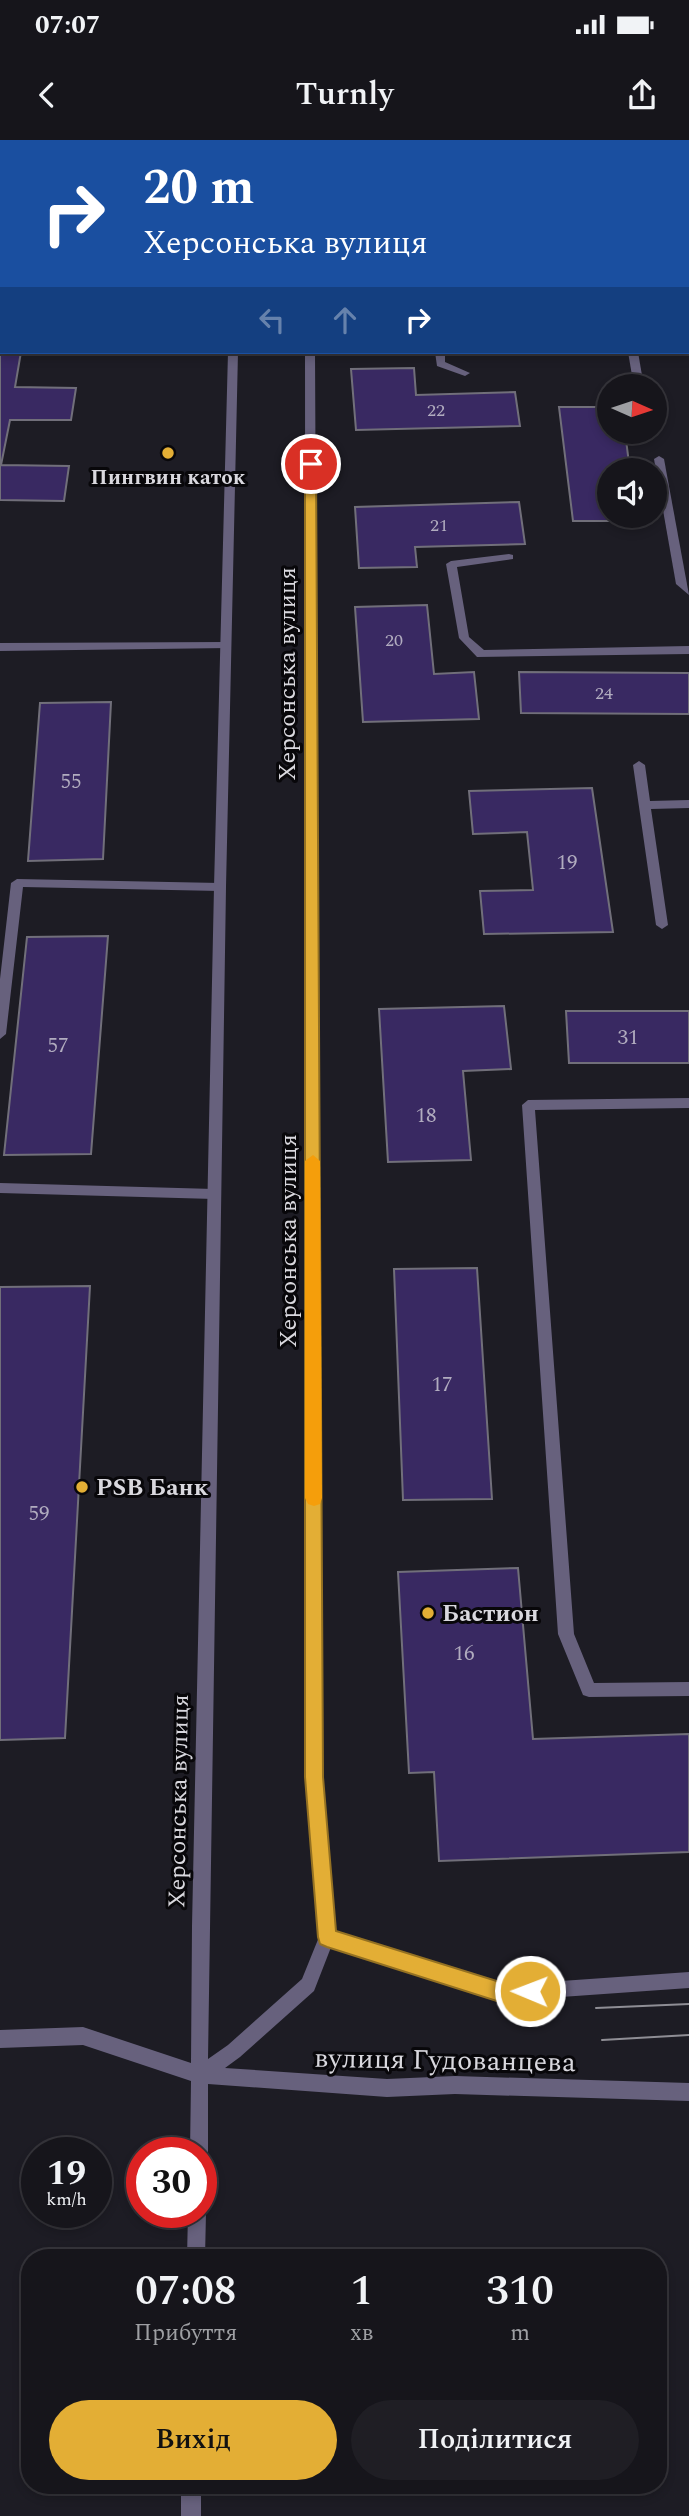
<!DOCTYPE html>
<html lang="uk">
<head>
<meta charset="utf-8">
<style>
  :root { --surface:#16151b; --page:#1f1e24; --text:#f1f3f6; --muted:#9e9fa3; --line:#35343a; --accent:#e3ae35 }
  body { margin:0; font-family:Spectral,serif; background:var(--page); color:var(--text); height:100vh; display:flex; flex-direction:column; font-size:26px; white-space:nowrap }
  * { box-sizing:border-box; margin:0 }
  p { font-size:23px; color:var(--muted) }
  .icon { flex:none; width:38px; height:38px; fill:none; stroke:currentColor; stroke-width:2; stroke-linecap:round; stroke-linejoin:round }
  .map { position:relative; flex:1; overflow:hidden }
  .side { position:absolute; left:21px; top:2109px; width:646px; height:245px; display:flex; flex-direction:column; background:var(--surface); border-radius:28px; box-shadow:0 4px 10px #0003,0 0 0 2px var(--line) }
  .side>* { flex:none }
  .top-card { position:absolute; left:0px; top:0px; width:690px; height:214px; box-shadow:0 4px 10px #0003,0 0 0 2px var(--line); background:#1a4fa0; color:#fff; overflow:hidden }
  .needle { width:46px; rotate:93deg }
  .controls { position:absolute; left:597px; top:234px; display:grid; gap:14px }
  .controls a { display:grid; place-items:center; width:70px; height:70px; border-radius:50%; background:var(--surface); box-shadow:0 4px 10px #0003,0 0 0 2px var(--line); font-size:35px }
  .speed { position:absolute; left:21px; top:1997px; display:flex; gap:14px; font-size:35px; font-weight:700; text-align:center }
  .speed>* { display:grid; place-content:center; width:91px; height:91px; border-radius:50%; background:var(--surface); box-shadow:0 4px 10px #0003,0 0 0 2px var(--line); line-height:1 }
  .speed small { font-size:18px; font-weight:400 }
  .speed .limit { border:10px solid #d22; background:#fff; color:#111 }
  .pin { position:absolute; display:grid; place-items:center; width:60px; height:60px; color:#fff; margin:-30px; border:4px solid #fff; border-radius:50%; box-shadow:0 2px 7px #0007 }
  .me { position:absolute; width:77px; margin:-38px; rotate:271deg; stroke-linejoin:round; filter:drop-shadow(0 0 5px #0008) }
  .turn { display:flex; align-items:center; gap:24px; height:147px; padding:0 28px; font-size:32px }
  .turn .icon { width:91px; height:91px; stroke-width:2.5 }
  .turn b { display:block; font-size:49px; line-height:60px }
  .lanes { display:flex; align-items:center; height:66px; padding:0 28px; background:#0003; justify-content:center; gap:35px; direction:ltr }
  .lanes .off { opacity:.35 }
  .eta { display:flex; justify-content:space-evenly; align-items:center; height:119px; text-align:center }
  .eta b { font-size:42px; font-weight:600; line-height:49px }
  .button { display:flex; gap:14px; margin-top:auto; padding:14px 28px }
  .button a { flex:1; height:80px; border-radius:42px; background:var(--accent); color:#111; font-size:28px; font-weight:600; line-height:80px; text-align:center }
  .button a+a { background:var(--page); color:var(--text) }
  .status { display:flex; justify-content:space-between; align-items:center; height:49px; padding:0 35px; background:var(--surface); direction:ltr }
  .status svg { height:19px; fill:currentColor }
  header { display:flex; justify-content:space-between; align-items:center; height:91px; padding:0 28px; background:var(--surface); font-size:32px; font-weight:600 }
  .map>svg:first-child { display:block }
  .building { fill:#392962; stroke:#716f7a; stroke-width:2 }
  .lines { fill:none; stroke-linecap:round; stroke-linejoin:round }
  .service { fill:#67617d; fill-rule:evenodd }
  .minor { fill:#67617d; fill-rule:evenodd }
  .tertiary { fill:#67617d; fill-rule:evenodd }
  .tram { stroke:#8f8e95; stroke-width:2 }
  .route { fill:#e3ae35; stroke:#947122; stroke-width:2 }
  .slow { fill:#f59e0b }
  .poi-dot { fill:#e3ae35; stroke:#08070a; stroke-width:2.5 }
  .labels { text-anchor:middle; stroke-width:6; stroke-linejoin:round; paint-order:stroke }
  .far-number-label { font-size:18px; fill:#b1acbf }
  .far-poi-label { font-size:21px; font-weight:bold; fill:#d9d8de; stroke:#08070a }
  .number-label { font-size:21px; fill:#b1acbf }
  .street-label { font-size:24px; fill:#d9d8de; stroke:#08070a }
  .poi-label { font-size:24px; font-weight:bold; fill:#d9d8de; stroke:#08070a; text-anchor:start }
  .near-street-label { font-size:28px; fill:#d9d8de; stroke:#08070a }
</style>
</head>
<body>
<div class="status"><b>07:07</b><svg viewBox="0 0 49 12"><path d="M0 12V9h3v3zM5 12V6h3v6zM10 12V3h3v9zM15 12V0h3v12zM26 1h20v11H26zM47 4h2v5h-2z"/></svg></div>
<header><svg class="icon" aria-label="back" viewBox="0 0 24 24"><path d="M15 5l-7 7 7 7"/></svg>Turnly<svg class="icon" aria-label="share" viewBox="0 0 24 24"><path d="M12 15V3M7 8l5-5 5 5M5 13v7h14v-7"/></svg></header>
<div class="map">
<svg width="689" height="2376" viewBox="0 0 689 2376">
  <rect width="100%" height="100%" fill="#1d1c24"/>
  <g class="building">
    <path d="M0,171L2,212H21L15,247L76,248L71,280H10L1,325L69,326L64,361L0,360Z"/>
    <path d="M414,228L416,255L515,252L520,286L356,290L351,229Z"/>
    <path d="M559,267H609V292H625L630,331H609V376H636L637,381H573Z"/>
    <path d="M519,362L525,404L415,407L417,427L359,428L355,367Z"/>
    <path d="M427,465L434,534L474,532L479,579L363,582L355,467Z"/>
    <path d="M519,532L689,533V574L521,573Z"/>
    <path d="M111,562L103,719L28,721L40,563Z"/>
    <path d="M592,648L613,792L484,794L480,751L533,750L527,692L473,694L469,651Z"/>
    <path d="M108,796L91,1014L4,1015L27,797Z"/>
    <path d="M504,866L511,929L463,931L471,1020L388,1022L379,869Z"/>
    <path d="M566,871H689V923H569Z"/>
    <path d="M477,1128L492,1359L403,1360L394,1129Z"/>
    <path d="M90,1146L65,1598L0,1600V1147Z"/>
    <path d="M518,1428L533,1599L689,1594V1712L439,1721L434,1632L409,1633L398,1432Z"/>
  </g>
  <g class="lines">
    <g class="service">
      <rect x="75" y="0" width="8" height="2"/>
      <rect x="688" y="124" width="1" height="6"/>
      <path d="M435,212H445V222L470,233L465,236L437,226Z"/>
      <path d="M628,212H638L644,247H634Z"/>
      <path d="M659,316L664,319L689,455L676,444L654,319Z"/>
      <path d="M509,414L513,415V419L457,427L469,497L484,510L689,506V514L477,517L459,498L446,424L451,421Z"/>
      <path d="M639,621L645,625L650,661L689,660V668L651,669L668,785L662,789L656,785L633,625Z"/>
      <path d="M17,739L220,743L226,747L220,751L23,747L6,894L0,899V839L11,743Z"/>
      <path d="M689,958V968L535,970L574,1494L594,1543L689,1542V1556L589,1557L583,1555L558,1494L522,965L528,960Z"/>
      <path d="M0,1043L214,1049L221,1054L214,1059L0,1053Z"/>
    </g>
    <g class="minor">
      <path d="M689,10V16L688,17V11Z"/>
      <rect x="0" y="43" width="2" height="6"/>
      <path d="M225,502L229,504V508L0,511V503Z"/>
      <path d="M327,1789L503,1845L689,1832V1848L503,1861L321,1803L319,1797L321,1791Z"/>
    </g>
    <g class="tertiary">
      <rect x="233" y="0" width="8" height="2"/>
      <rect x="300" y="0" width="8" height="2"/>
      <path d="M228,212H238L226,747L208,1919L228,1905L302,1839L319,1797L306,1637L305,212H315L322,1637L335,1797L314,1851L240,1917L225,1928L387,1939L455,1936L689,1943V1961L455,1954L387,1957L208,1944V2012L205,2018L201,2020V2012H190L191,1941L83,1905L0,1908V1890L83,1887L191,1923L192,1786L214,747Z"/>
      <path d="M201,2065L206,2072L205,2118H187L188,2072H201Z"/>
      <rect x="181" y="2345" width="20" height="31"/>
    </g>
    <g class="tram">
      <path d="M596,1868L689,1864"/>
      <path d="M602,1900L689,1895"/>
    </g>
  </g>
  <path class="route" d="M311,320L316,324L323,1637L336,1791L503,1843L530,1841L536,1844L539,1851L536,1858L503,1863L327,1807L320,1804L318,1797L305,1637V324Z"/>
  <path class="slow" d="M313,1015L320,1021L322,1358L320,1364L314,1366L308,1364L305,1358V1021Z"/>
  <g class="poi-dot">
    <circle cx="168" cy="313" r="7"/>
    <circle cx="82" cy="1347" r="7"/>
    <circle cx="428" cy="1473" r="7"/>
  </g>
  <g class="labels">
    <g class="far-number-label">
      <text x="436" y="276">22</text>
      <text x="439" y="391">21</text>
      <text x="394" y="506">20</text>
      <text x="604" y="559">24</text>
    </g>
    <g class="far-poi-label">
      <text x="168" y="344">Пингвин каток</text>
    </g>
    <g class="number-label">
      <text x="71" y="648">55</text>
      <text x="567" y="729">19</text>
      <text x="628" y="904">31</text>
      <text x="58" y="912">57</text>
      <text x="426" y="982">18</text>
      <text x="442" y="1251">17</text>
      <text x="39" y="1380">59</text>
      <text x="464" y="1520">16</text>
    </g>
    <g class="street-label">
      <text transform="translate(287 534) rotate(-90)" y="8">Херсонська вулиця</text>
      <text transform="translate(288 1101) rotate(-90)" y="8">Херсонська вулиця</text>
      <text transform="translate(178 1661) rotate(-89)" y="8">Херсонська вулиця</text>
    </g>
    <g class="poi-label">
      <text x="96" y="1355">PSB Банк</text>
      <text x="442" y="1481">Бастион</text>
    </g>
    <g class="near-street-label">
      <text transform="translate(445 1919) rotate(1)" y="10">вулиця Гудованцева</text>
    </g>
  </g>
</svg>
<div class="controls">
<a><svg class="needle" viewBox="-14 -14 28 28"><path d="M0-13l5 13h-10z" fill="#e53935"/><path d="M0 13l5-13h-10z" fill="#9e9fa3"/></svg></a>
<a><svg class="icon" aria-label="sound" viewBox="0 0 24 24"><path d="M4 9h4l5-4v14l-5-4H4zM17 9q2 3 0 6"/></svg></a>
</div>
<div class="speed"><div>19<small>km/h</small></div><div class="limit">30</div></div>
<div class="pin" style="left:311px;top:324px;background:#d93025"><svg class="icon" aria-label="arrive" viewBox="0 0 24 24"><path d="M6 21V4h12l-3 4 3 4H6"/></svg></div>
<svg class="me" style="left:530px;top:1851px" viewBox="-20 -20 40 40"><circle r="17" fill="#e3ae35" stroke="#fff" stroke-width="3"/><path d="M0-11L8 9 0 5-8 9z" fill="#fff"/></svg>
<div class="top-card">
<div class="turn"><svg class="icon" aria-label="right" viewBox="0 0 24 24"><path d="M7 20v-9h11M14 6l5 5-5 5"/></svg><div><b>20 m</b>Херсонська вулиця</div></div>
<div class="lanes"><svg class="icon off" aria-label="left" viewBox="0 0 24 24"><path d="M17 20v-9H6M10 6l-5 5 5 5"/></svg><svg class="icon off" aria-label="ahead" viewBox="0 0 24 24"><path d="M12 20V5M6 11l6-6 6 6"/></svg><svg class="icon" aria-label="right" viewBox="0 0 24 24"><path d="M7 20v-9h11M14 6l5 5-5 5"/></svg></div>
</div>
<section class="side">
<div class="eta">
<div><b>07:08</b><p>Прибуття</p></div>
<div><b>1</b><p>хв</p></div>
<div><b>310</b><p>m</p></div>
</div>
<div class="button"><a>Вихід</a><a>Поділитися</a></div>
</section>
</div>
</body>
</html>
